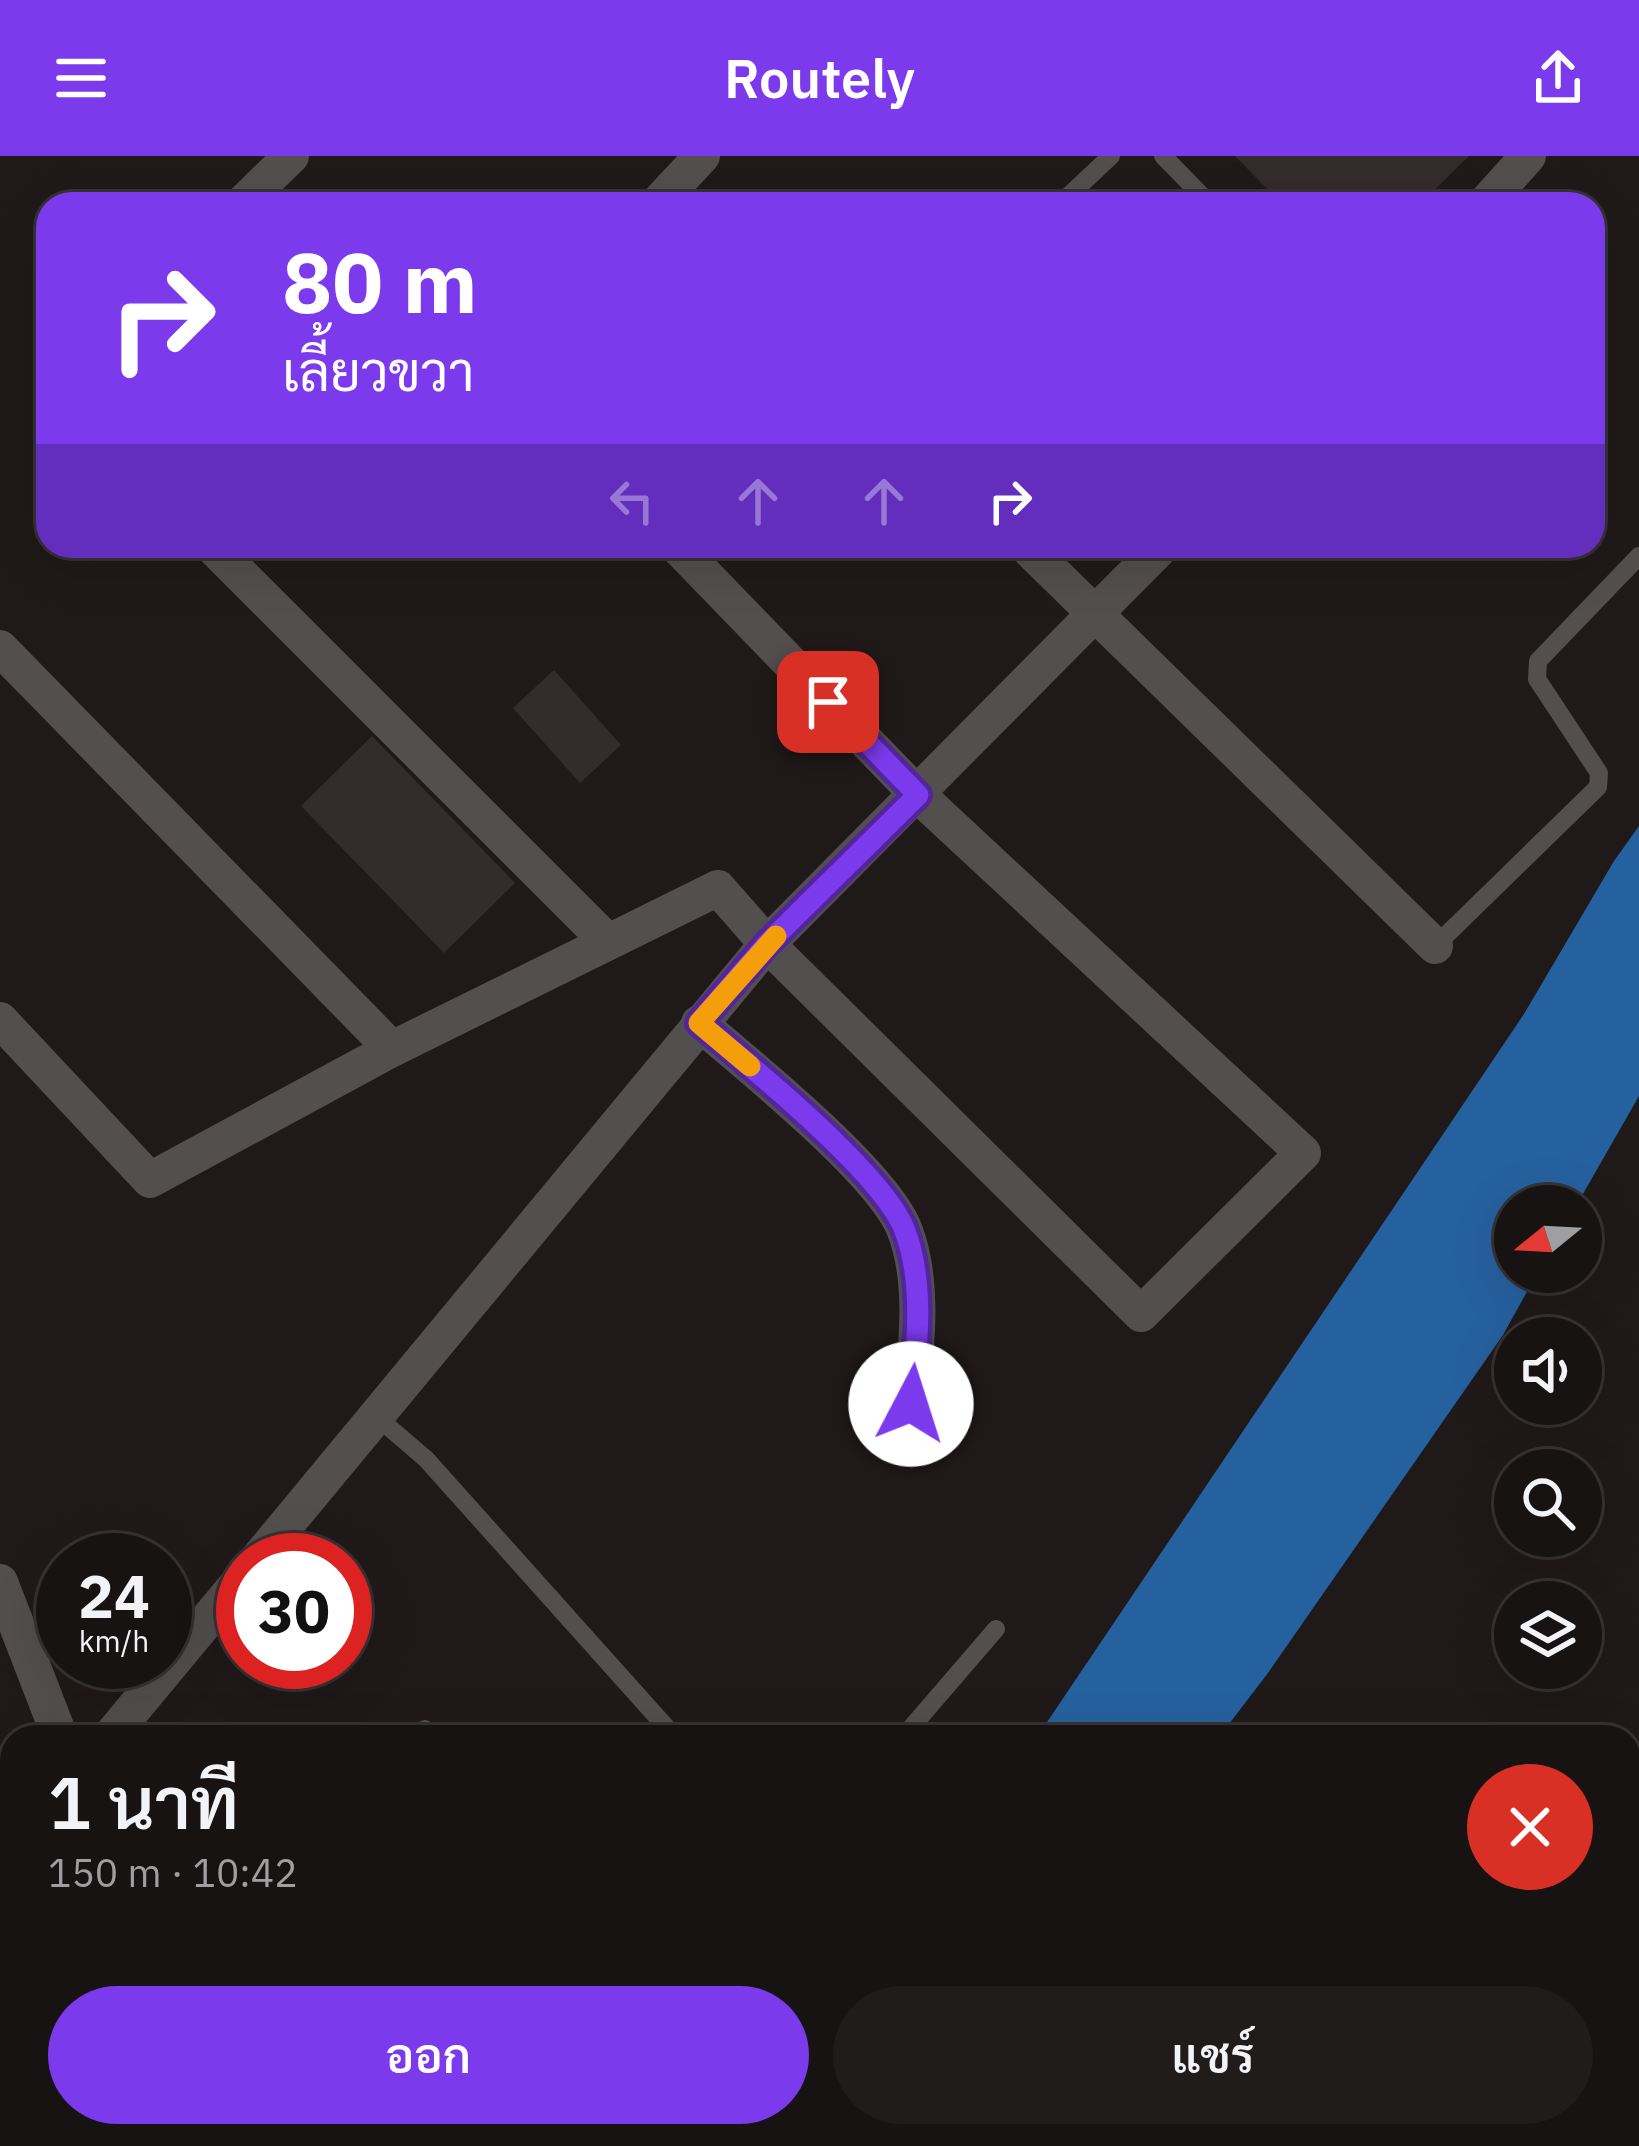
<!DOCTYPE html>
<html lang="th">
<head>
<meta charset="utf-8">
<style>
  :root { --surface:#181313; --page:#211c1c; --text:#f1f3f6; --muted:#9f9ea0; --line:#363233; --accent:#7c3aed }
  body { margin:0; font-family:"IBM Plex Sans",Sarabun,sans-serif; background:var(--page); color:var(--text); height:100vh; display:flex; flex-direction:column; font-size:45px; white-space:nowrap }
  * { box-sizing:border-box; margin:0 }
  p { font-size:39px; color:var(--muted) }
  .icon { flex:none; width:66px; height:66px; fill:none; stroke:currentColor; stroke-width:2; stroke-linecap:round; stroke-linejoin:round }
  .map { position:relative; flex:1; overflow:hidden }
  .sheet { position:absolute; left:0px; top:1569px; width:1641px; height:423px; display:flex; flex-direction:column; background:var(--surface); border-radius:36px 36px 0 0; box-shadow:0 12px 48px #0002,0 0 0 3px var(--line) }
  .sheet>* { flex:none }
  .top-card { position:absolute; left:36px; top:36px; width:1569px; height:366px; border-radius:36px; box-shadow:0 12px 48px #0002,0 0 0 3px var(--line); background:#7c3aed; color:#fff; overflow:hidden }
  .needle { width:78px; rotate:252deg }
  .buttons { position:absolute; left:1494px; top:1029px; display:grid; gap:24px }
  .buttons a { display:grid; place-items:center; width:108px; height:108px; border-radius:50%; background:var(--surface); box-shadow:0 12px 48px #0002,0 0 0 3px var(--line); font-size:60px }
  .speed { position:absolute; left:36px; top:1377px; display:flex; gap:24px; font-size:60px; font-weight:700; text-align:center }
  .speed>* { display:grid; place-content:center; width:156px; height:156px; border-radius:50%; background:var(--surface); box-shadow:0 12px 48px #0002,0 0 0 3px var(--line); line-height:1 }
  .speed small { font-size:30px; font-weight:400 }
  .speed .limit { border:18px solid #d22; background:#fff; color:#111 }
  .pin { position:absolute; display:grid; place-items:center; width:102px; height:102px; color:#fff; margin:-51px; border-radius:24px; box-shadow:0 6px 18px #0006 }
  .me { position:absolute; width:132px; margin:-66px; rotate:5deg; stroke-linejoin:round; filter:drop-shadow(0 0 9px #0008) }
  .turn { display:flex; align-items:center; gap:42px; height:252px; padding:0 48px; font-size:54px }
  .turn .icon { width:156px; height:156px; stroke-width:2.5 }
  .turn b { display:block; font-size:84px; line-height:102px }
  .lanes { display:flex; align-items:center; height:114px; padding:0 48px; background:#0003; justify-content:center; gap:60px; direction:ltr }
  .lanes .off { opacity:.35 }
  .round { display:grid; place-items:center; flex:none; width:126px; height:126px; border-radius:63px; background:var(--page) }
  .headline { display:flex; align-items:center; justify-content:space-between; height:204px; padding:0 48px }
  h1 { font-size:72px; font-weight:600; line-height:90px }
  .primary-button { display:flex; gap:24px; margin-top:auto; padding:24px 48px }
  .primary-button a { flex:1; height:138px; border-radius:72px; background:var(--accent); color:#fff; font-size:48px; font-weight:600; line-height:138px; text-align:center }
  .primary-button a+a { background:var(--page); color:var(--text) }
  header { display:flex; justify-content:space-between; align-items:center; height:156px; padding:0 48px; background:var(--accent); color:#fff; font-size:54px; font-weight:600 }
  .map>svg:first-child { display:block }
  .water { fill:#26619f }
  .building { fill:#342c2c }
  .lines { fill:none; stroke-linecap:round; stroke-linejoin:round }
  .service { stroke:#534f4f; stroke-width:18 }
  .minor { stroke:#534f4f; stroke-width:36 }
  .route-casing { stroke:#51269a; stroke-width:30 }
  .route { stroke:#7c3aed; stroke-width:21 }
  .slow { stroke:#f59e0b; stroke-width:21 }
</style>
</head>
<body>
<header><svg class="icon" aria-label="menu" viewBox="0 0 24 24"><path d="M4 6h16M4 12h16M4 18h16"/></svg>Routely<svg class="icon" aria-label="share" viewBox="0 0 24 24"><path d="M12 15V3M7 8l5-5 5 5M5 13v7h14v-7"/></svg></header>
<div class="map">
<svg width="1639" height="1990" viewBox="0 0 1639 1990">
  <rect width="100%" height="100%" fill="#201919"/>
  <g class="water">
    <path d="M1639,670V940L1576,1050H1515V1116H1538L1503,1179L1268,1517L1219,1581H1037L1524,858L1614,705Z"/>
    <path d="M775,1980H948L942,1990H767Z"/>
  </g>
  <g class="building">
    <path d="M1235,0H1469L1420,48H1282Z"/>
    <path d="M554,514L621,589L580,627L513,552Z"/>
    <path d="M372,580L515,727L444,797L301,650Z"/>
  </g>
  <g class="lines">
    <g class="service">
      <path d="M1163,0L1210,48"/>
      <path d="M1060,48L1111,0"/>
      <path d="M1435,790L1598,631L1599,617L1537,523L1538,505L1639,400"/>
      <path d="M377,1261L426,1303L675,1581"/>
      <path d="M418,1581L425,1573L435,1581"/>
      <path d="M903,1581L996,1473"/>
      <path d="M88,1990L96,1980"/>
      <path d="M540,1990L548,1980"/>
    </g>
    <g class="minor">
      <path d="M242,48L291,0"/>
      <path d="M657,48L702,0"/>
      <path d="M1485,48L1528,0"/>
      <path d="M212,390L606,784"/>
      <path d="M1026,390L1435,790"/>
      <path d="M0,492L392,893"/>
      <path d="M0,864L150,1024L392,893L718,732L767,788L1141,1158L1303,997L918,639L677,390"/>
      <path d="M699,867C749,910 884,1018 905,1075C925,1128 916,1193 911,1248"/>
      <path d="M257,1404L767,788L1162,390"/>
      <path d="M0,1426L60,1581"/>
      <path d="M110,1581L243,1421"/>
      <path d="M0,1710L12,1696"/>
      <path d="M1629,1910L1639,1912"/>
      <path d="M1277,1990L1279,1980"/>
      <path d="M1552,1990L1554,1980"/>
    </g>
  </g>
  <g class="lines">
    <g class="route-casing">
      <path id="route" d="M828,546L918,639L767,788L699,867C749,909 885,1019 905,1075C925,1128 917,1193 911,1248"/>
    </g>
    <use href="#route" class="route"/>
    <path class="slow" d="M750,910L699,867L776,780"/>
  </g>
</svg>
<div class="buttons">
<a><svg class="needle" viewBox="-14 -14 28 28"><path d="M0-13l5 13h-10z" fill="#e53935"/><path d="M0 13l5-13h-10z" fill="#9f9ea0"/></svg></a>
<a><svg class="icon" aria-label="sound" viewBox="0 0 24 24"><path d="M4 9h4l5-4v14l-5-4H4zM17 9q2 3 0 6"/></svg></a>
<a><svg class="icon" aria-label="search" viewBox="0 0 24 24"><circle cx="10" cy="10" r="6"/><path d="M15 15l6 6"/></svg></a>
<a><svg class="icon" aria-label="layers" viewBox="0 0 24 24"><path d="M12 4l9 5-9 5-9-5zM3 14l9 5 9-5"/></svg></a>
</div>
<div class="speed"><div>24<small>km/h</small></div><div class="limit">30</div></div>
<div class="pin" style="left:828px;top:546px;background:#d93025"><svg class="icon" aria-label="arrive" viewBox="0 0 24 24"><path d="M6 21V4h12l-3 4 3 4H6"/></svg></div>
<svg class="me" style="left:911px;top:1248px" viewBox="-20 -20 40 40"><circle r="19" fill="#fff"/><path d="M0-13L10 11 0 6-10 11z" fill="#7c3aed"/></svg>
<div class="top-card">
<div class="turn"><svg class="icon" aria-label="right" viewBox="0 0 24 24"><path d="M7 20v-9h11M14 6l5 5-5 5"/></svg><div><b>80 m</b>เลี้ยวขวา</div></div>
<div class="lanes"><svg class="icon off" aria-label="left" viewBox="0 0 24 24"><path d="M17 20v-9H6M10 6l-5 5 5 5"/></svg><svg class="icon off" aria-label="ahead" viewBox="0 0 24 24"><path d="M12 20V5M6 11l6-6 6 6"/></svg><svg class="icon off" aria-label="ahead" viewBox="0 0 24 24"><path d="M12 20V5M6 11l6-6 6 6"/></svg><svg class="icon" aria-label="right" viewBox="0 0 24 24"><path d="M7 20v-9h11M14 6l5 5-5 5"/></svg></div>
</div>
<section class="sheet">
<div class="headline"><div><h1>1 นาที</h1><p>150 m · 10:42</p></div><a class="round" style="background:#d93025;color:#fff"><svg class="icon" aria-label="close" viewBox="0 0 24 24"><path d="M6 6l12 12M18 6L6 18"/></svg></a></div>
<div class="primary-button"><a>ออก</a><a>แชร์</a></div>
</section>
</div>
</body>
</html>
